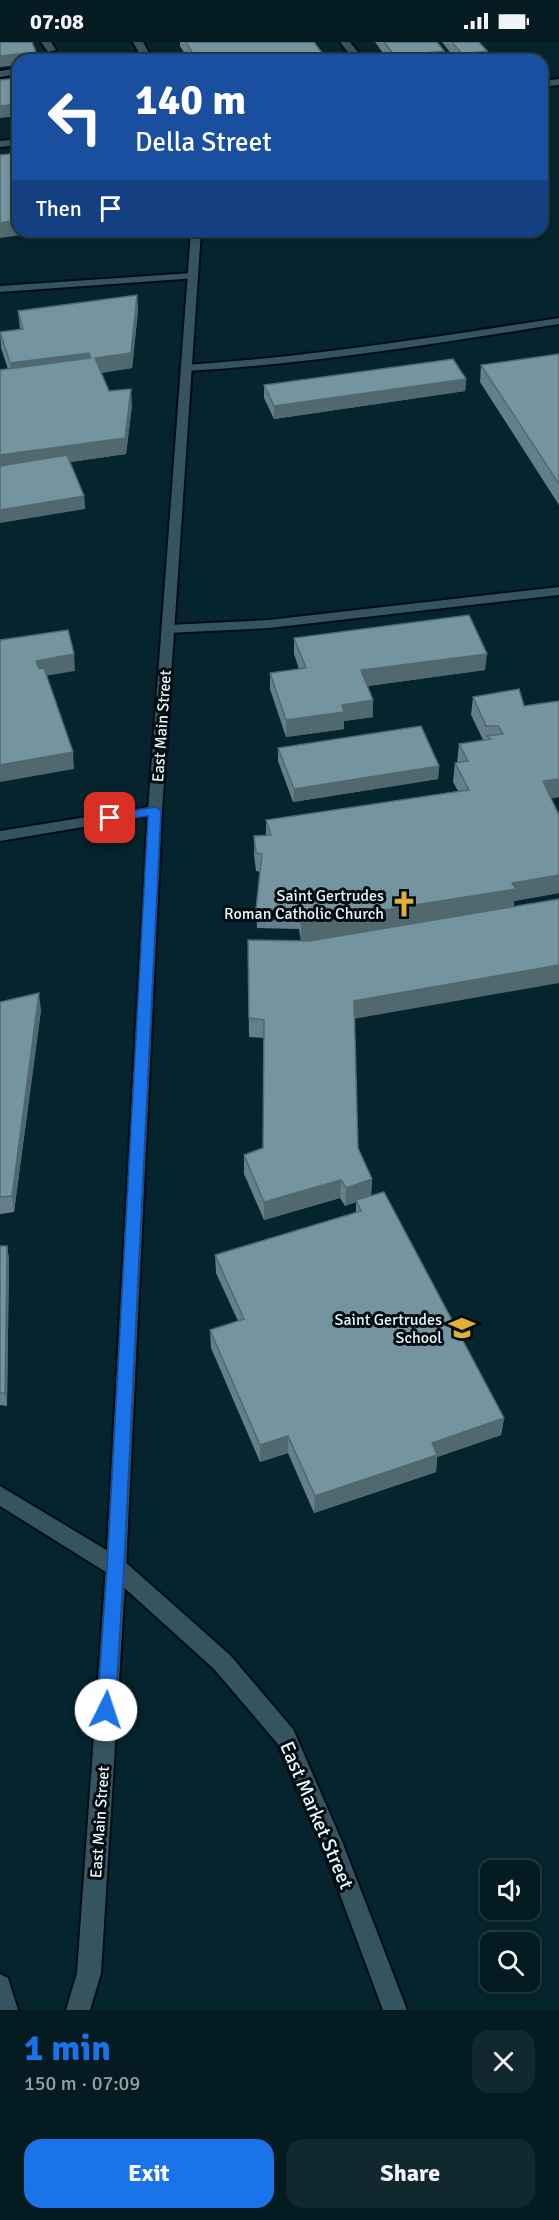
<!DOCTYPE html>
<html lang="en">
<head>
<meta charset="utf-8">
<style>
  :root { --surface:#041b22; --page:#12282f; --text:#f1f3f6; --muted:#97a1a5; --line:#253940; --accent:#1a73e8 }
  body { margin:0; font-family:Signika,sans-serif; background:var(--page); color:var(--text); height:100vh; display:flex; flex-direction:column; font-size:22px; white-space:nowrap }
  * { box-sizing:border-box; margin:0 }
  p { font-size:20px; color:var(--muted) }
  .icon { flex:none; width:33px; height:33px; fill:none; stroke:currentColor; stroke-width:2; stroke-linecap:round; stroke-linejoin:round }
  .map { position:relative; height:1968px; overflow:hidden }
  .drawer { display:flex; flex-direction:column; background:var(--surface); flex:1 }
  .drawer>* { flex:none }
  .guide { position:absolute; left:12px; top:12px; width:536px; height:183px; border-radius:18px; box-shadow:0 3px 9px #0003,0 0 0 2px var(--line); background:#1a4fa0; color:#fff; overflow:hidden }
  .tools { position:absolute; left:480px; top:1818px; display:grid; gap:12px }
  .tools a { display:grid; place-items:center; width:60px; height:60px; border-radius:12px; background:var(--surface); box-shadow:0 3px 9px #0003,0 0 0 2px var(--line); font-size:30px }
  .pin { position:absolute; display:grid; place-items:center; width:51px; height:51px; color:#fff; margin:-26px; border-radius:12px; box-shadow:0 3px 9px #0006 }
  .me { position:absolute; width:66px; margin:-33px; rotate:4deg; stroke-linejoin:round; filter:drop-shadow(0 0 4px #0008) }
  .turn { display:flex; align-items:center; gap:21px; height:126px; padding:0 24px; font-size:27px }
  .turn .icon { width:78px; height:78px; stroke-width:2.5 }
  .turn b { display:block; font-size:42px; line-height:51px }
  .then { display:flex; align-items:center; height:57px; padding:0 24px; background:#0003; gap:12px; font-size:22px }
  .round { display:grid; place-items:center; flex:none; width:63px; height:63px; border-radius:18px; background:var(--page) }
  .head { display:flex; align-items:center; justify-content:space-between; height:102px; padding:0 24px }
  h1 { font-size:36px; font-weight:700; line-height:45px; color:var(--accent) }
  .action { display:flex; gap:12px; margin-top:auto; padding:12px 24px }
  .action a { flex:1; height:69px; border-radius:18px; background:var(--accent); color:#fff; font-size:24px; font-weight:700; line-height:69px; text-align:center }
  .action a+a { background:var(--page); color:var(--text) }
  .status { display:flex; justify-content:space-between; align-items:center; height:42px; padding:0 30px; background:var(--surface); direction:ltr }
  .status svg { height:16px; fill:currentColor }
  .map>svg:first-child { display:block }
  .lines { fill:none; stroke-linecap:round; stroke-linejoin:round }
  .service-casing { stroke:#000c13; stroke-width:4 }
  .minor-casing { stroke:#000c13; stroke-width:4 }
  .secondary-casing { stroke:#000c13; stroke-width:4 }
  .service { fill:#36545f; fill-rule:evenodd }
  .minor { fill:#36545f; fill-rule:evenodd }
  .secondary { fill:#36545f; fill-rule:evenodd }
  .wall { fill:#647f89 }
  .shaded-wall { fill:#51686f }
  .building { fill:#74949f; stroke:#51686f; stroke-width:1.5 }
  .route { fill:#1a73e8; stroke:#114b97; stroke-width:1.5 }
  .labels { text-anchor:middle; stroke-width:6; stroke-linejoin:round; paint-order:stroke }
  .street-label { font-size:16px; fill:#e7f8ff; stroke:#020b0f }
  .poi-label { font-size:16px; fill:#e7f8ff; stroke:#020b0f; text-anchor:end }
  .near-street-label { font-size:20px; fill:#e7f8ff; stroke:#020b0f }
</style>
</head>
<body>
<div class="status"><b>07:08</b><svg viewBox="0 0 49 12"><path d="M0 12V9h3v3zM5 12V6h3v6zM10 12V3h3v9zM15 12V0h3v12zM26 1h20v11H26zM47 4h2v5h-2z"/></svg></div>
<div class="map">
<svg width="559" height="1968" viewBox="0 0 559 1968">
  <rect width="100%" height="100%" fill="#05242d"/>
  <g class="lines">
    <g class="service-casing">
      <g id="service">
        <path d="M41,0H51L56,8L48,10Z"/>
        <path d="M340,0H350L364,18H354Z"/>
        <path d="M145,10L148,11V15L103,18L108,15Z"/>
        <path d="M18,26V32L0,35V29Z"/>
        <path d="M193,231L198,234L197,236L0,250V244Z"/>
        <path d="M559,276V282C435,302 311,322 186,329L180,326L186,323C311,315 435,295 559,276Z"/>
        <path d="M559,545V553L269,586L168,591L161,587L168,583L269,578Z"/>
      </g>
    </g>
    <g class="minor-casing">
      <g id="minor">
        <path d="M155,764L162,769L160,772L0,799V789Z"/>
        <path d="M0,1444L123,1518L230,1613L293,1687L343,1802L407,1968H383L322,1804L277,1701L214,1627L109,1532L0,1464Z"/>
      </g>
    </g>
    <g class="secondary-casing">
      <g id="secondary">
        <path d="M133,0H143L153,18H143Z"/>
        <path d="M559,37V43L542,45V39Z"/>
        <path d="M18,97V103L0,105V99Z"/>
        <path d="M191,189H201L162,769L126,1525L101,1931L90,1968H66L77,1931L106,1525L148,769Z"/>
        <path d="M0,1932L8,1936L18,1968H0Z"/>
      </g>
    </g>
    <use href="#service" class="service"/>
    <use href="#minor" class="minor"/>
    <use href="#secondary" class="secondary"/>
  </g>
  <g class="wall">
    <path d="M180,0H314L327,18H189L180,4Z"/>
    <path d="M375,0H437L444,9V18H388Z"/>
    <path d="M442,0H479L486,18H456Z"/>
    <path d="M137,253L138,269L132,326L101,331L109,349L132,363L126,412L70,420L84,454L85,467L8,327L1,306L0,290L20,287L18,269Z"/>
    <path d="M559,312V463L480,340L481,323Z"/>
    <path d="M466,337L465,349L274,377L264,356V343Z"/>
    <path d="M294,596L485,628L368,644L373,658V675L344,679V687L286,695L270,647V631L299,627L294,612Z"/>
    <path d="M473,655L524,664L559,755L551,756L559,773V851L514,859V864L354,977L358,1106L372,1137L371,1154L504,1376L501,1393L437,1415L436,1430L314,1471L288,1411L260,1420L211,1306L210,1288L238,1279L216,1231L215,1213L356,1171V1160L345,1164L340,1156L264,1178L244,1132V1113L263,1106L264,996L249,995L248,898L301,899L299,887L257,886L256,867L260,830L256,829L254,813V794L266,793V778L458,749L453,740L455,721H457L459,702L483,698L471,673Z"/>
    <path d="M278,706L439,724L438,737L293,760L278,719Z"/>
    <path d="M0,960L41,968L14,1170L0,1172Z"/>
    <path d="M0,1204H7L9,1217L7,1364L0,1363Z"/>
  </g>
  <g class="shaded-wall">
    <path d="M444,9V18H395V14Z"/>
    <path d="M487,9L486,18H461L462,12Z"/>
    <path d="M36,10L37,18H18V23L0,25V14Z"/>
    <path d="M18,62V74L0,76V64Z"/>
    <path d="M18,178V189H50L0,196V181Z"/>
    <path d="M137,253L138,269L132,326L96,331L95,316Z"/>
    <path d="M89,311L90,326L12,337L10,321Z"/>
    <path d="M466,337L465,349L274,377V364Z"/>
    <path d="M131,347L132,363L126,412L0,430V413Z"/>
    <path d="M84,454L85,467L0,481V468Z"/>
    <path d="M74,612L75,629L38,635L36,619Z"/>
    <path d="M487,612L485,628L360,645L361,628Z"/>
    <path d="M373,658V675L344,679V687L286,695V678L342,663Z"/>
    <path d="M73,710L74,727L0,740V723Z"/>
    <path d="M439,724L438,737L293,760L294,747Z"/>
    <path d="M559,737V755L541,758L543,739Z"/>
    <path d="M559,833V851L514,859L513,865L301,900V881L512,841Z"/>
    <path d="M559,923V941L353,977L354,959Z"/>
    <path d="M39,951L41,968L14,1170L12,1154Z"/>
    <path d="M372,1137L371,1155L356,1158V1160L345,1164L346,1146Z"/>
    <path d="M341,1138L340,1156L264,1178V1160Z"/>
    <path d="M7,1204L9,1217L7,1364L5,1351Z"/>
    <path d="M504,1376L501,1393L437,1415L436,1430L314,1471L315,1454L432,1401Z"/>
    <path d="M288,1394V1411L260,1420V1403Z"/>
  </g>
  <g class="building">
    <path d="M0,0H32L36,10L0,14Z"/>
    <path d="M186,0H314L327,18H197Z"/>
    <path d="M384,0H437L444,9L395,14Z"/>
    <path d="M452,0H479L487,9L462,12Z"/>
    <path d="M18,36V62L0,64V38Z"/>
    <path d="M18,111V178L0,181V113Z"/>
    <path d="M137,253L131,311L95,316L109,349L131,347L125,396L0,413V328L91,316L89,311L10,321L0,290L23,287L18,269Z"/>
    <path d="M559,312V442L481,323Z"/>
    <path d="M453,317L466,337L274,364L264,343Z"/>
    <path d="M67,413L84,454L0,468V424Z"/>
    <path d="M469,573L487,612L361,628L373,658L342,663L344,670L286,678L270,631L306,626L294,596Z"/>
    <path d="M68,588L74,612L36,619L39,627L44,626L73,710L0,723V598Z"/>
    <path d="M519,647L524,664L559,659V737L543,739L559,773V833L512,841L516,847L301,881L299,869L256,867L262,812L256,811L254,794L271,793L266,778L469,748L455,721L468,719L459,702L491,697L487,694L503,692L498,684H486L473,655Z"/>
    <path d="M421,684L439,724L294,747L278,706Z"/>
    <path d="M559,857V923L354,959L358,1106L372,1137L346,1146L341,1138L264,1160L244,1113L263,1106L264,978L249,976L248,898L309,899Z"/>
    <path d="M39,951L12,1154L0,1155V960Z"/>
    <path d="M384,1150L504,1376L432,1401L437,1413L315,1454L288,1394L260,1403L210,1288L244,1277L215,1213L361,1169L356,1158Z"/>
    <path d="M0,1204H7L5,1351H0Z"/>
  </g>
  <path class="route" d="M155,765L161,769L124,1525L115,1668L112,1674L106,1677L100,1674L97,1668L107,1525L148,774L110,780L104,776L110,772Z"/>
  <defs>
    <g id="church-bare" transform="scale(2.07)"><path d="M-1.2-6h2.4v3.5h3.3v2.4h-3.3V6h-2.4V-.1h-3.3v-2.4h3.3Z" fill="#dfb033" stroke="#020b0f" stroke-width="2.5" paint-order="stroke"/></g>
    <g id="school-bare" transform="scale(2.07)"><path d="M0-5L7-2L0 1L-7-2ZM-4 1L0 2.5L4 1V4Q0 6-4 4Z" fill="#dfb033" stroke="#020b0f" stroke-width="2.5" paint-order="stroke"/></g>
  </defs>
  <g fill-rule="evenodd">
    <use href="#church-bare" x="404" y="862"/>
    <use href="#school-bare" x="462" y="1286"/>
  </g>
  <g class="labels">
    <g class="street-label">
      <text transform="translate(161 684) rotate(-86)" y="6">East Main Street</text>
      <text transform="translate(99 1780) rotate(-86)" y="6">East Main Street</text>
    </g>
    <g class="poi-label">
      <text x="384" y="859">Saint Gertrudes<tspan x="384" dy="18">Roman Catholic Church</tspan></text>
      <text x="442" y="1283">Saint Gertrudes<tspan x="442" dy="18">School</tspan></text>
    </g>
    <g class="near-street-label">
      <text transform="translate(317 1773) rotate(67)" y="7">East Market Street</text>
    </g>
  </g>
</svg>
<div class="tools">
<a><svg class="icon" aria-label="sound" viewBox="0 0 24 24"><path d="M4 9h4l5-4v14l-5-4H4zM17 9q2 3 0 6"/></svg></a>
<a><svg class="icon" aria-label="search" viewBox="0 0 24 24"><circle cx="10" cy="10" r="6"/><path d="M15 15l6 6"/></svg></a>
</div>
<div class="pin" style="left:110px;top:776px;background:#d93025"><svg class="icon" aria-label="arrive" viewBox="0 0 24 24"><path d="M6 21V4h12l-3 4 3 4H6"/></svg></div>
<svg class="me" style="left:106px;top:1668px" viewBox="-20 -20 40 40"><circle r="19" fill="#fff"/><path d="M0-13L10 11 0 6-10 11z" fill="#1a73e8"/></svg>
<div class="guide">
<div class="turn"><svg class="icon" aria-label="left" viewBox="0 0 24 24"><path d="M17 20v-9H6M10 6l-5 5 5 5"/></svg><div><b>140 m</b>Della Street</div></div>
<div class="then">Then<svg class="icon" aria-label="arrive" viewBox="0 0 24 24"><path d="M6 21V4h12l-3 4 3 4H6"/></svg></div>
</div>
</div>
<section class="drawer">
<div class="head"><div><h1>1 min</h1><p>150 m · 07:09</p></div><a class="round"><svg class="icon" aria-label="close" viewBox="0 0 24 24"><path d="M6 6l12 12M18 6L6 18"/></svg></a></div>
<div class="action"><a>Exit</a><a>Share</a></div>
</section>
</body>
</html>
